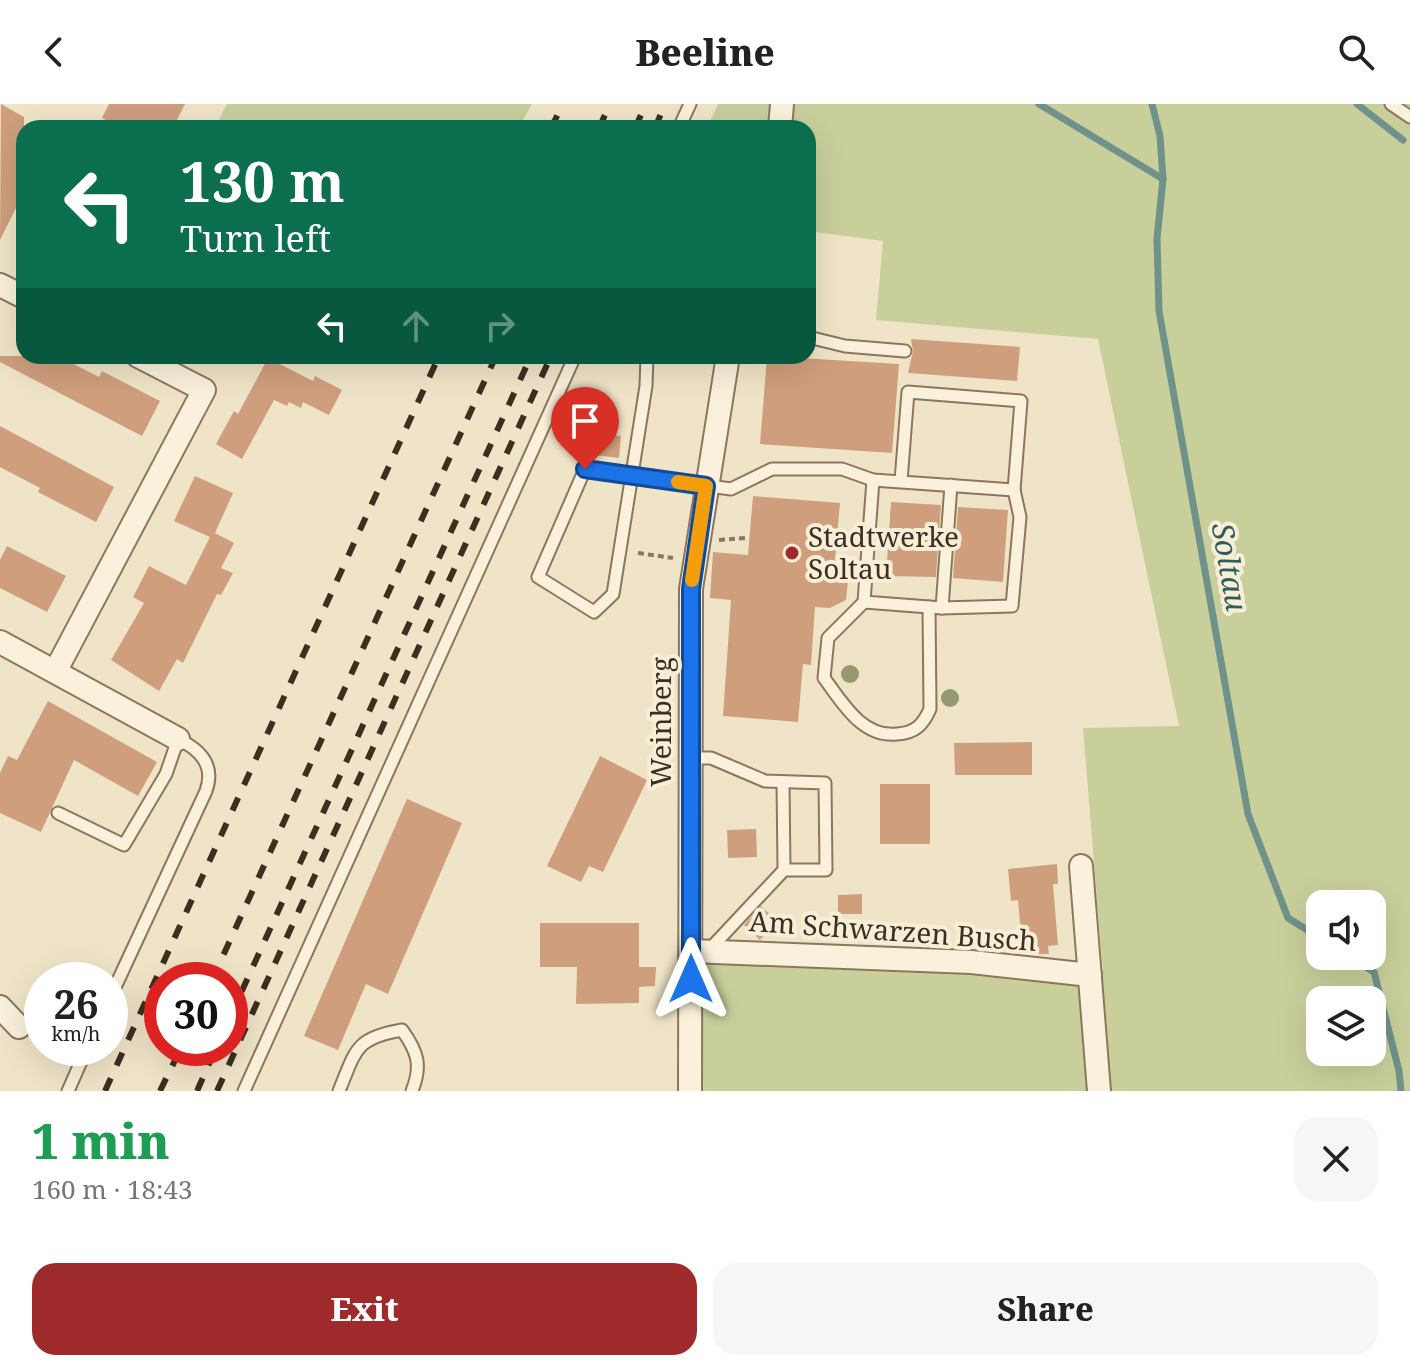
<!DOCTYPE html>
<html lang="en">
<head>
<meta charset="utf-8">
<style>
  :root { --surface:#fff; --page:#f6f6f6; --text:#222; --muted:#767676; --accent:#9e2a2b }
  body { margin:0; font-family:"Noto Serif",serif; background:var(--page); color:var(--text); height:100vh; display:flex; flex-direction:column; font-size:30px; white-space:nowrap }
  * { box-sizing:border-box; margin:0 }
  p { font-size:26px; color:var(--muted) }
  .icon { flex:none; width:44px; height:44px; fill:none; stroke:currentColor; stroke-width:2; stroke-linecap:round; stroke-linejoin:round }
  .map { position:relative; height:987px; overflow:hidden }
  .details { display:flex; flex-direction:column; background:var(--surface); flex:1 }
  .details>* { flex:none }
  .guide { position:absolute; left:16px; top:16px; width:800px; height:244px; border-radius:24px; box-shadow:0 8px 32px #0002; background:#0b6e4f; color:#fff; overflow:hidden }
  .controls { position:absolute; left:1306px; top:786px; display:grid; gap:16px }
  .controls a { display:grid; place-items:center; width:80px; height:80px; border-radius:16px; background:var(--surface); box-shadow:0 8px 32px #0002; font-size:40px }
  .speed { position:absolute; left:24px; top:858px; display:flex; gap:16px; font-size:40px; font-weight:700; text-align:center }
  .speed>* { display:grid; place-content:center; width:104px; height:104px; border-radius:50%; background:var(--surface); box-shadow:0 8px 32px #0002; line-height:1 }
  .speed small { font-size:20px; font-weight:400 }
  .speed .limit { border:12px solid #d22; background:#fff; color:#111 }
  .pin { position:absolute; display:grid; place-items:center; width:68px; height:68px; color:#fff; margin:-82px -34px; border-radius:50% 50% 50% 0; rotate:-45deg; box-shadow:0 0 8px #0007 }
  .pin .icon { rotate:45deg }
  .me { position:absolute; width:88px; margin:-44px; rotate:0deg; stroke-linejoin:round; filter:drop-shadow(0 0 6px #0008) }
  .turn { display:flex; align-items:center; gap:28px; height:168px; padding:0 32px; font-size:36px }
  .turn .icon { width:104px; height:104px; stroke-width:2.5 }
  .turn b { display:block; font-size:56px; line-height:68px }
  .lanes { display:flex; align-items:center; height:76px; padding:0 32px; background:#0003; justify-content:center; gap:40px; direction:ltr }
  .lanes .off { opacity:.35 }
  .round { display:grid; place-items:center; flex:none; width:84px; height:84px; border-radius:24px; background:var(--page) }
  .head { display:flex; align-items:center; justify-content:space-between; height:136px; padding:0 32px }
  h1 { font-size:48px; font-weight:800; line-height:60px; color:#1e9e55 }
  .action { display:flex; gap:16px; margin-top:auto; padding:16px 32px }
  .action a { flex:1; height:92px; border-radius:24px; background:var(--accent); color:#fff; font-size:32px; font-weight:800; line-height:92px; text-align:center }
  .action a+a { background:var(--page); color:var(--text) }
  header { display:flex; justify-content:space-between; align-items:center; height:104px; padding:0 32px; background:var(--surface); font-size:36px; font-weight:800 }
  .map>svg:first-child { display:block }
  .green { fill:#c9cf9b; fill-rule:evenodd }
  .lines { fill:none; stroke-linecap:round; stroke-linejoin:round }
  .stream { stroke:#6f938a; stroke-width:7 }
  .building { fill:#cf9f7d }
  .lane-casing { stroke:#8d765c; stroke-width:15 }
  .street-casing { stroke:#8d765c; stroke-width:26 }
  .path { stroke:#8d765c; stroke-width:4; stroke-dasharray:6 4; stroke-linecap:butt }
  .lane { stroke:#faf1dc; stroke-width:11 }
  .street { stroke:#faf1dc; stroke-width:22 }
  .rail { stroke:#3d2e20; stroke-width:6; stroke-dasharray:14 14; stroke-linecap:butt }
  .tree { fill:#96986f }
  .route-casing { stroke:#114b97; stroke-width:20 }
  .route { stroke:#1a73e8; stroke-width:14 }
  .slow { stroke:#f59e0b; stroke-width:14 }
  .poi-dot { fill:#9e2a2b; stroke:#f7eed8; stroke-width:3 }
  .labels { text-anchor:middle; stroke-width:8; stroke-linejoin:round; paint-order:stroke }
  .poi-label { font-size:28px; fill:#3d2e20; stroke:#f7eed8; text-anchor:start }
  .street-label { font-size:28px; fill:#3d2e20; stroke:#f7eed8 }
  .water-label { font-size:30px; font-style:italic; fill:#2f5d5a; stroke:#f7eed8 }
</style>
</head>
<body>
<header><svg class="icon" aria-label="back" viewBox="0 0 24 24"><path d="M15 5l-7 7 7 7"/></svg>Beeline<svg class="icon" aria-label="search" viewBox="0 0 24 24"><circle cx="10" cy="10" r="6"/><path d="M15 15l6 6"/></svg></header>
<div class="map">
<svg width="1410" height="987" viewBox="0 0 1410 987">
  <rect width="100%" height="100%" fill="#f0e4c8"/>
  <g class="green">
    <path d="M227,0H532L518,24H215Z"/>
    <path d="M718,0H1410V987H698L703,849L974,852L1103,868L1083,624L1179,622L1098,235L876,216L883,137L808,127V24H707ZM1320,800H1372V852H1320ZM1320,896H1372V948H1320Z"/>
  </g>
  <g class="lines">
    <g class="stream">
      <path d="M1039,0L1163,75"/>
      <path d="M1152,0L1160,32L1163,75L1157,135L1159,207L1248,710L1288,814L1320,834"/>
      <path d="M1357,0L1403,36"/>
      <path d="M1348,852L1374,868L1399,967L1401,987"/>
    </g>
  </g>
  <g class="building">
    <path d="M1,0L24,13V88L0,136Z"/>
    <path d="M109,0H185L173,24H121L102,14Z"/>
    <path d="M911,235L1020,243L1017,277L908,269L913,247Z"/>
    <path d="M0,252H58L99,273L102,267L160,297L142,332L0,258Z"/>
    <path d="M767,252L899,260L892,349L760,340Z"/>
    <path d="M268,254L313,277L315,272L342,286L329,311L303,298L301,304L289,298L287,302L274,296L242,355L216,340L234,307L238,310Z"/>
    <path d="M0,322L114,383L96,418L38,388L40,384L0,363Z"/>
    <path d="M581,327L621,332L619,354L579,349Z"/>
    <path d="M195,372L233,389L215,429L234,439L221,464L233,469L221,491L217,490L183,559L177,555L159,587L111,556L144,499L133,493L149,462L186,481L210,433L174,417Z"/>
    <path d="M753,392L840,399L835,456L850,457L846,496L830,504L815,503L811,561L803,560L798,618L723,612L731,496L710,494L713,448L748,451Z"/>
    <path d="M891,398L941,401L936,473L886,472Z"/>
    <path d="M958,403L1008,406L1003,478L953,474Z"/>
    <path d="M7,442L66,472L47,508L0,484V456Z"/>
    <path d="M48,597L157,658L138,692L74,656L41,728L0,709V669L8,652L17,656Z"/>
    <path d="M1032,638V671H955L954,639Z"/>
    <path d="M600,652L647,676L603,768L589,762L581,778L547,762Z"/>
    <rect x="880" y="680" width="50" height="60"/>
    <path d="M407,695L462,719L388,890L366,880L338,946L304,932Z"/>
    <path d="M756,725L757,753L728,754L727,726Z"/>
    <path d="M1057,760L1058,780H1053L1058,841L1048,842L1049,850H1023L1018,796L1011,797L1008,765Z"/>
    <path d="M862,790V810H838V791Z"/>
    <path d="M761,802L777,817L760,836L744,821Z"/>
    <path d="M540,819H639V863H656L655,882L639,883V899L576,900L577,863H540Z"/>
  </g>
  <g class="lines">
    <g class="lane-casing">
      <g id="lane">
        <path d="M1391,0L1410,13"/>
        <path d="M679,24L690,0"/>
        <path d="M808,233L845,242L905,247"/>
        <path d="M647,252L646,282L613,490L594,508L538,473L585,365L731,385L772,365H842L873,376L1014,386L1021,297L908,288L901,377"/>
        <path d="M873,376L864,498L942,504L951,381"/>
        <path d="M864,498L828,534L824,574C842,598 862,634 897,630C915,629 923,621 930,605L929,503"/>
        <path d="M942,504L1012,502L1020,413L1014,386"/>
        <path d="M691,654H711L765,677L825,679L826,766H784L709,846"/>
        <path d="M783,678L784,766"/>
        <path d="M58,709L124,741L166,670L178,635C201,646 215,662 206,687L110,894"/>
        <path d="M68,987L87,944"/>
        <path d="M244,987L575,252"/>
        <path d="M339,987C356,946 355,934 402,926C418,948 422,962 412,987"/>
      </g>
    </g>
    <g class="street-casing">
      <g id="street">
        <path d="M780,24L782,0"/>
        <path d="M0,181L24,193"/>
        <path d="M0,538L178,635"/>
        <path d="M56,566L204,286L138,252"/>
        <path d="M1081,762L1099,987"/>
        <path d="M691,847L971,858L1090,871"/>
        <path d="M0,903L19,923"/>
        <path d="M690,987L691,485L728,252"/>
      </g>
    </g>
    <g class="path">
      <path d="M719,436L745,434"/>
      <path d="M638,449L673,454"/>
    </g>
    <use href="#lane" class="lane"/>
    <use href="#street" class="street"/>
    <g class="rail">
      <path d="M551,24L563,0"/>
      <path d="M599,24L610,0"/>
      <path d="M635,24L646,0"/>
      <path d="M655,24L665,0"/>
      <path d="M212,876L496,252"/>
      <path d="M230,913L531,252"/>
      <path d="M105,987L439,252"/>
      <path d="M160,987L181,944"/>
      <path d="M197,987L216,944"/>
      <path d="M217,987L551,252"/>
    </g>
  </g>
  <g class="tree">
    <circle cx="850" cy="570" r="9"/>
    <circle cx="950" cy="594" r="9"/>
  </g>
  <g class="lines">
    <g class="route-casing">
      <path id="route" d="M585,365L706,382L691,485V875"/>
    </g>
    <use href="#route" class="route"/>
    <path class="slow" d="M678,378L706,382L692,476"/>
  </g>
  <circle class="poi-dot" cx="792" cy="449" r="8"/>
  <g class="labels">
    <g class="poi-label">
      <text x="808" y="443">Stadtwerke<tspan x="808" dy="32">Soltau</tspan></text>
    </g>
    <g class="street-label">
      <text transform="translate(661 618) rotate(-90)" y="10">Weinberg</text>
      <text transform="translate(893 827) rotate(4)" y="10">Am Schwarzen Busch</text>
    </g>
    <g class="water-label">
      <text transform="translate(1229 463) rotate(80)" y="10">Soltau</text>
    </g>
  </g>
</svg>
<div class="controls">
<a><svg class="icon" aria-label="sound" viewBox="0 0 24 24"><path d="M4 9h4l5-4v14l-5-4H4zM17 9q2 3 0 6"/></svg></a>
<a><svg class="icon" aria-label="layers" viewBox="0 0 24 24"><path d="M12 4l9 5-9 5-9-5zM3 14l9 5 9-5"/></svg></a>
</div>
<div class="speed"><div>26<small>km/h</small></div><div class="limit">30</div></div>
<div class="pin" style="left:585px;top:365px;background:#d93025"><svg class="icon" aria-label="arrive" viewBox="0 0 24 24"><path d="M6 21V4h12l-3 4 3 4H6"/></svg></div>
<svg class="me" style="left:691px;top:875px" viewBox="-20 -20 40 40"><path d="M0-17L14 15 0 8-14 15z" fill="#1a73e8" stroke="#fff" stroke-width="4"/></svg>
<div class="guide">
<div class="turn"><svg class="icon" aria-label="left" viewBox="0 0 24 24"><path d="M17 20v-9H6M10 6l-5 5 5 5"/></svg><div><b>130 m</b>Turn left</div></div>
<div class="lanes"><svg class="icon" aria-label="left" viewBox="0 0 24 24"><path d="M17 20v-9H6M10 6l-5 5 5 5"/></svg><svg class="icon off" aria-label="ahead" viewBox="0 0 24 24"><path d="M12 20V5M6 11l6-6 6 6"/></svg><svg class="icon off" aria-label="right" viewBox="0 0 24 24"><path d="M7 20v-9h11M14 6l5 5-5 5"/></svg></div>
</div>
</div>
<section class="details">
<div class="head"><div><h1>1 min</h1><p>160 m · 18:43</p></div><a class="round"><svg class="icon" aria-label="close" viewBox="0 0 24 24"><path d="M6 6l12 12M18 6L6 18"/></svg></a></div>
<div class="action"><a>Exit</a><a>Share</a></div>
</section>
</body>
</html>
